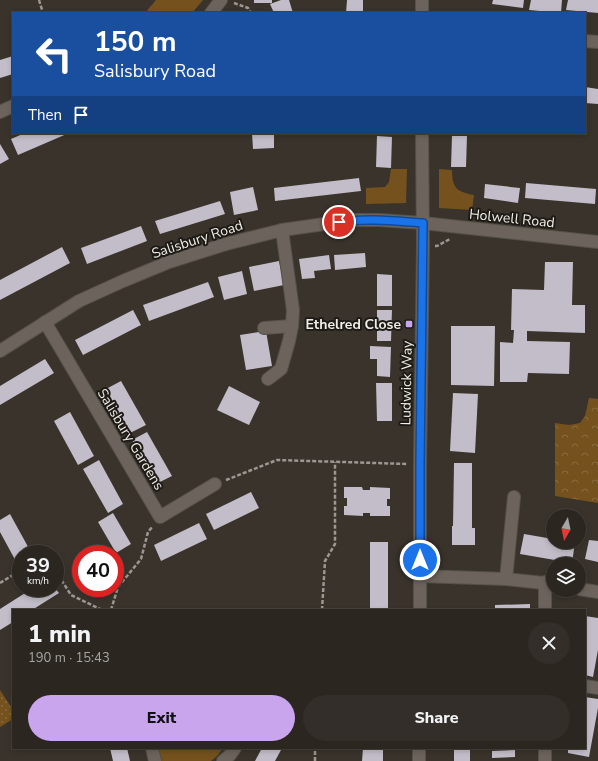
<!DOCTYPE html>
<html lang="en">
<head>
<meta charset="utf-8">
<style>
  :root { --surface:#2b2620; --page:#332e29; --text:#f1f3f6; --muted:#a6a5a5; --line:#47433e; --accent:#c9a5ee }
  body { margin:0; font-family:"Nunito Sans",sans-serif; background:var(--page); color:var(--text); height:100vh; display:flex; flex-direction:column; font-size:15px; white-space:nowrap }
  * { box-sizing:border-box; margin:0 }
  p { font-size:13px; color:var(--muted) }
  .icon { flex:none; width:22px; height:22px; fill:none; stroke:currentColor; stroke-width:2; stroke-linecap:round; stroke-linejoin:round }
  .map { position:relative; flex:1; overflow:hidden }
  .panel { position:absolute; left:12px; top:609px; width:574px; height:140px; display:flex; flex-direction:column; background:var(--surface); border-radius:0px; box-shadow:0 2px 6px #0003,0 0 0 1px var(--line) }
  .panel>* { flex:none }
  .hud { position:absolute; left:12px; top:12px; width:574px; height:122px; border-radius:0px; box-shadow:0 2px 6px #0003,0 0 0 1px var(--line); background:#1a4fa0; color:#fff; overflow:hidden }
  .needle { width:26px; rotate:189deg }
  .controls { position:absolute; left:546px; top:509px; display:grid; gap:8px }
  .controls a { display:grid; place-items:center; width:40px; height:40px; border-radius:50%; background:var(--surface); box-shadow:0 2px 6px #0003,0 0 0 1px var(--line); font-size:20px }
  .speed { position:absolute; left:12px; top:545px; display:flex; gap:8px; font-size:20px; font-weight:700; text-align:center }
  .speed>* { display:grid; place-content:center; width:52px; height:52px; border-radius:50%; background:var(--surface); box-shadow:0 2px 6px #0003,0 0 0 1px var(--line); line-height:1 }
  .speed small { font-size:10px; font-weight:400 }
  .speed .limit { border:6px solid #d22; background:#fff; color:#111 }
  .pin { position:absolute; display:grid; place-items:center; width:34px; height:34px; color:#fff; margin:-17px; border:2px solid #fff; border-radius:50%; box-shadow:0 1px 4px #0007 }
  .me { position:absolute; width:44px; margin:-22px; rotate:0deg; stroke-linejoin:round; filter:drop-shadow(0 0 3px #0008) }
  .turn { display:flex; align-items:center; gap:14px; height:84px; padding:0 16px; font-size:18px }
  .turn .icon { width:52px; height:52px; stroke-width:2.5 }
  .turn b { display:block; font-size:28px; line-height:34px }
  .then { display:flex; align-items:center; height:38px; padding:0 16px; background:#0003; gap:8px; font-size:15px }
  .round { display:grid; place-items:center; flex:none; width:42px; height:42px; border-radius:21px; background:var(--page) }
  .overview { display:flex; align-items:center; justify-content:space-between; height:68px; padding:0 16px }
  h1 { font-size:24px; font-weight:800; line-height:30px }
  .cta { display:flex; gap:8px; margin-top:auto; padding:8px 16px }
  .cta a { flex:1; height:46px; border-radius:24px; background:var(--accent); color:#111; font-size:16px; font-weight:800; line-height:46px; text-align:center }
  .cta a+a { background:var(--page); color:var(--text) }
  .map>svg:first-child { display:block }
  .grass { fill:#75521d }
  .park { fill:url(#park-crowns) }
  .garden { fill:url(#garden-dots) }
  .building { fill:#c2bdc8 }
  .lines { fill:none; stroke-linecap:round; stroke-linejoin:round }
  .minor-casing { stroke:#56514a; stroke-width:14 }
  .path { stroke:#9c9791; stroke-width:2.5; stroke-dasharray:4 2; stroke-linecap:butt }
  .minor { stroke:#6c645c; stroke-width:12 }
  .route-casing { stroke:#114b97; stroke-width:10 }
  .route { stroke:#1a73e8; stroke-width:7 }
  .poi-dot { fill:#c9a5ee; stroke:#1e1b17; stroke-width:1.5 }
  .labels { text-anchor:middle; stroke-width:4; stroke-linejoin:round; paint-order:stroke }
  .street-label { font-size:14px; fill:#f0ece6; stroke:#1e1b17 }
  .poi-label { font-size:14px; font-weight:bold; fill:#f0ece6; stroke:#1e1b17; text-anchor:end }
</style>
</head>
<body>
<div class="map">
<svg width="598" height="761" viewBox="0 0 598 761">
  <defs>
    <pattern id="park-crowns" width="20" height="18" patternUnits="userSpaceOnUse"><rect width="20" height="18" fill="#75521d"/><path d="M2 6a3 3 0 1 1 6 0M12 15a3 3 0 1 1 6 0" fill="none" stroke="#896b3e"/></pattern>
    <pattern id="garden-dots" width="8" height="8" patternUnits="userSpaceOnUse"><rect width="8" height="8" fill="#75521d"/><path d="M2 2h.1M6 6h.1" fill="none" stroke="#896b3e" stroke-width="1.8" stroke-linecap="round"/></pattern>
  </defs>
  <rect width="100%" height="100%" fill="#39332b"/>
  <g class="grass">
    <path d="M156,0H203L192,13H145Z"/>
    <path d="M391,169H407L406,203L366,204V188L385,187L389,182Z"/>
    <path d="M439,169L452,170C452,188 457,192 474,195L472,210L439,208Z"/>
    <path d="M158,748H223L217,756L211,761H162Z"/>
  </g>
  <path class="park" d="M589,398L598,399V503L555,496V423L569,425L580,423L585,416Z"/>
  <path class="garden" d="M0,690L13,710V719L0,727Z"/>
  <g class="building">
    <rect x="254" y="0" width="18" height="3"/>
    <path d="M281,0H289L293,13H274L270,4Z"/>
    <path d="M347,0H363V13H346Z"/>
    <path d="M493,0H524L523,8L492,4Z"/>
    <path d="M531,0H562L561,13L529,10Z"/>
    <path d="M568,0H598V13L566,10Z"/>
    <path d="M13,56V74L0,78V60Z"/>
    <path d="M585,87L598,89V104L585,103Z"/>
    <path d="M25,133H69L18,155L11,139Z"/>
    <path d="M252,133H274V148L253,149Z"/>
    <path d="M377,136L392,137L391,168L376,167Z"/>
    <path d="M452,136H467L466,167H451Z"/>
    <path d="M0,144L9,159L0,164Z"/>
    <path d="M359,178L361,191L275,201L274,188Z"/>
    <path d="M526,183L596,189L595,204L525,198Z"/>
    <path d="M485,184L520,188L518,203L484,198Z"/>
    <path d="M253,187L258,210L234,215L230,192Z"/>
    <path d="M220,201L225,214L160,234L155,221Z"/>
    <path d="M141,226L147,241L87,264L81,248Z"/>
    <path d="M62,247L70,263L0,300V280Z"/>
    <path d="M365,253L366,267L335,270L334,255Z"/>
    <path d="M329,255L331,269L314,271L315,278L302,279L299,259Z"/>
    <path d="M279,261L284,285L254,291L249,267Z"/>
    <path d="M545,262H573L572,305H585V333L527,331V341L570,342L569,374L528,373L527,382H500V342L513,343L514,330H511L512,289L544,290Z"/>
    <path d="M242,271L247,294L224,300L218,277Z"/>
    <path d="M377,274L392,275V306H377Z"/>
    <path d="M208,282L214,297L149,321L143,305Z"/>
    <path d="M133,310L141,325L83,355L75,340Z"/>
    <path d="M377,310H392L391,341H377Z"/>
    <path d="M451,326H495L494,386L451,385Z"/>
    <path d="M266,331L272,366L246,370L240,335Z"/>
    <path d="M370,346L391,347L390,377L377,376V359H370Z"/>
    <path d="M45,359L54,373L0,405V386Z"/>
    <path d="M121,381L146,425L130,433L106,389Z"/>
    <path d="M376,383H392V421H377Z"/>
    <path d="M229,386L260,402L249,425L217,410Z"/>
    <path d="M453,393L478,394L475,453L450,451Z"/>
    <path d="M70,412L94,456L78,465L54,421Z"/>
    <path d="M147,432L172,476L156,484L132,440Z"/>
    <path d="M99,460L123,504L108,513L83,469Z"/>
    <path d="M454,463H472V528H475V545H452V526H453Z"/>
    <path d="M344,487H362L363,490H370V487L390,488V499H387V506H390V516H370V513H363V516L344,515V506H347V498H344Z"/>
    <path d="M251,492L259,508L214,530L206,514Z"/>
    <path d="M113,513L131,544L116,553L98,522Z"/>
    <path d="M10,514L32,554H21V566L19,567L0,532V520Z"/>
    <path d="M199,523L207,539L161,561L154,545Z"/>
    <path d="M524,534L553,539V542H575L572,563L520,554Z"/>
    <path d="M589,540L598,541V562L585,559Z"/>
    <rect x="370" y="542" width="18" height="68"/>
    <path d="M33,588H55L59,593L32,610H13V622L0,630V609Z"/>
    <path d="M530,604V610H495V605Z"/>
    <path d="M585,616L598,618V650L593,677L585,675Z"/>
    <path d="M585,697L598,699V708L589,757L568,753V748H585Z"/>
    <path d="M110,748H127L130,761H113Z"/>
    <path d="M262,748H278L281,750L275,761H255Z"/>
    <path d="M363,748H383V761H362Z"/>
    <rect x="454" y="748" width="16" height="13"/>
    <path d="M515,750V757L492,758V751Z"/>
  </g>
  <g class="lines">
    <g class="minor-casing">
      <g id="minor">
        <path d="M211,13L221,0"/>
        <path d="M422,13V0"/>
        <path d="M585,41L598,42"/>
        <path d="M0,112L13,106"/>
        <path d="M45,322L160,517L215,484"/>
        <path d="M264,328L292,326"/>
        <path d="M0,351L79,301L123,281L169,262L226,244L282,230L353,220H379L423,223L598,242"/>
        <path d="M268,379L281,369L289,341L292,326L293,310L282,230"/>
        <path d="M420,576L506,579L553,584"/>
        <path d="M506,579L514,497"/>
        <path d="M579,589L598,592"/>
        <path d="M420,610V465L423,245L422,133"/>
        <path d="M545,610V582"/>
        <path d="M585,686L598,688"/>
        <path d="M152,748L155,761"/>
        <path d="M223,761L230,755L235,748"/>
        <path d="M419,761V748"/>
        <path d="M545,761V748"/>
      </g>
    </g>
    <g class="path">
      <path d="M39,0L43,13"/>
      <path d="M234,3L248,8L251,13"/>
      <path d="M435,246H437L450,239"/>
      <path d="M226,480L277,460L408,464"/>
      <path d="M55,570L71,595L102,610"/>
      <path d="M0,583L21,570"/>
      <path d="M111,610L118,587L141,559L148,532L153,526"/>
      <path d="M322,610L325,561L335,544V462"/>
      <path d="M315,761V748"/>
    </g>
    <use href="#minor" class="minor"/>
  </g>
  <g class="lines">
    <g class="route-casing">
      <path id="route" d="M339,222C367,218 394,221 423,223L420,465V560"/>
    </g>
    <use href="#route" class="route"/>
  </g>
  <rect class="poi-dot" x="405" y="320" width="8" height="8" rx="2"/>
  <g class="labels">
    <g class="street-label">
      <text transform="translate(512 218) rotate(6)" y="5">Holwell Road</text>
      <text transform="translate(197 239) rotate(-18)" y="5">Salisbury Road</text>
      <text transform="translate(406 383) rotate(-89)" y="5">Ludwick Way</text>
      <text transform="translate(131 439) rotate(59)" y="5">Salisbury Gardens</text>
    </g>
    <g class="poi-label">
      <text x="401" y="329">Ethelred Close</text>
    </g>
  </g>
</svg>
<div class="controls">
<a><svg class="needle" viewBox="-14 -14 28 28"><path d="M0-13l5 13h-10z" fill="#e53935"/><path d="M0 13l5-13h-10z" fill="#a6a5a5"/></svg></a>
<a><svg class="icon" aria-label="layers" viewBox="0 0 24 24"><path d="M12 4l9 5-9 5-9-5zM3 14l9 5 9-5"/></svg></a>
</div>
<div class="speed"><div>39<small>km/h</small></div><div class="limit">40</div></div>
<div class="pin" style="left:339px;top:222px;background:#d93025"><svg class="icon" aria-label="arrive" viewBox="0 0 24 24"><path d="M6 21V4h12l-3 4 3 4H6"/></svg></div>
<svg class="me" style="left:420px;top:560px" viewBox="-20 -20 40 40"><circle r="17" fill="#1a73e8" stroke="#fff" stroke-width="3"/><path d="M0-11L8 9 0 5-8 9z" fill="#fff"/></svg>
<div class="hud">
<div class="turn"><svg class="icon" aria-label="left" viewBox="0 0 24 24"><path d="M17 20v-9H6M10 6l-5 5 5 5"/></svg><div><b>150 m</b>Salisbury Road</div></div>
<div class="then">Then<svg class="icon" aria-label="arrive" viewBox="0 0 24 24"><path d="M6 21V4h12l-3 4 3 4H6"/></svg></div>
</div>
<section class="panel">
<div class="overview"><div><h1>1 min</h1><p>190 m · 15:43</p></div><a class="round"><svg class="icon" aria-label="close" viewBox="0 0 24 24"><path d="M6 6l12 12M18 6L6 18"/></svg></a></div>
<div class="cta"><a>Exit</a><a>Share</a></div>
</section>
</div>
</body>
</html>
